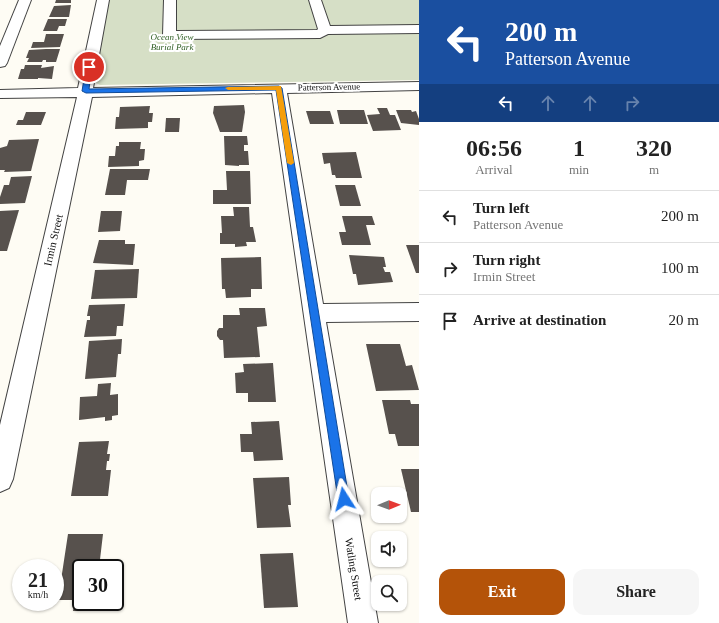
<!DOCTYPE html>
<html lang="en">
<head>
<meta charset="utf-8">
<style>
  :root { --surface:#fff; --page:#f6f6f6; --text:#222; --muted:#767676; --line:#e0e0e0; --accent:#b45309 }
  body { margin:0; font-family:Georgia,serif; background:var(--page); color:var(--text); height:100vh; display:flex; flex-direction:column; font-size:15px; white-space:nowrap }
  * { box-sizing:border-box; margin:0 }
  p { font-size:13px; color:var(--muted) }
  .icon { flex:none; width:22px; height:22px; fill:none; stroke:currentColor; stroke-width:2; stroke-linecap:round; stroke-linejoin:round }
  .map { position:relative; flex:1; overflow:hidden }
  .sheet { display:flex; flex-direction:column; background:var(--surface); width:300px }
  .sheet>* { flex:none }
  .banner { background:#1a4fa0; color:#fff; overflow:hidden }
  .needle { width:26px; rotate:89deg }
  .fabs { position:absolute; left:371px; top:487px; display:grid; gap:8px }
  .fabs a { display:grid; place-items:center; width:36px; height:36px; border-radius:8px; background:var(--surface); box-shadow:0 1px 3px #0004; font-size:20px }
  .speed { position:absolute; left:12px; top:559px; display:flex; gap:8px; font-size:20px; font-weight:700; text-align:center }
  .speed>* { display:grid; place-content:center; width:52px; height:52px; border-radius:50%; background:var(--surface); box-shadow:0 1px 3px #0004; line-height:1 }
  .speed small { font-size:10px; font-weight:400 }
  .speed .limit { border:2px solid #111; border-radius:6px; background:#fff; color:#111 }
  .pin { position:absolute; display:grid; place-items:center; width:34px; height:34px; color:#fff; margin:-17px; border:2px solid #fff; border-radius:50%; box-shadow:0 1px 4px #0007 }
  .me { position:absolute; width:44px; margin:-22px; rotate:351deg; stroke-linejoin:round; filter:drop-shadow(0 0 3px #0008) }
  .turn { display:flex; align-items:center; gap:14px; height:84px; padding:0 20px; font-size:18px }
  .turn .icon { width:52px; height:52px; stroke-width:2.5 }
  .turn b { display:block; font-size:28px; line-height:34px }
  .lanes { display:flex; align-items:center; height:38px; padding:0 20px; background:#0003; justify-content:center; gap:20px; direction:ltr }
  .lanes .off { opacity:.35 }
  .eta { display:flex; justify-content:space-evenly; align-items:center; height:68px; text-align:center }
  .eta b { font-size:24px; font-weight:600; line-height:28px }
  .action { display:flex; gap:8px; margin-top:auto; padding:8px 20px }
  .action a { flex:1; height:46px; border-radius:12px; background:var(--accent); color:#fff; font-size:16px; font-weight:600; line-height:46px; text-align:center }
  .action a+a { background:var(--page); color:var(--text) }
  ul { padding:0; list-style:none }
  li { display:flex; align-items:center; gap:12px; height:52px; padding:0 20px; border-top:1px solid var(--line) }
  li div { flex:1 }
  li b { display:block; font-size:15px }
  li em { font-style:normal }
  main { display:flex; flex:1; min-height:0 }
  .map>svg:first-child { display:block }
  .cemetery { fill:#d6dfc6 }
  .building { fill:#57514d }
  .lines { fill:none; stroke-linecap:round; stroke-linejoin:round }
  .minor-casing { stroke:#434343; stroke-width:2 }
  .minor { fill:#fff; fill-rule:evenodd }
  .route { fill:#1a73e8; stroke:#114b97 }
  .slow { fill:#f59e0b }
  .labels { text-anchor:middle; stroke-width:4; stroke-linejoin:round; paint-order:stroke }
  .far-park-label { font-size:9px; font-style:italic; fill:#326127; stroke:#fff }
  .far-street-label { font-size:9px; fill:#101010; stroke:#fff }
  .street-label { font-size:11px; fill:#101010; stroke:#fff }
</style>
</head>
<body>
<main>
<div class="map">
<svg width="419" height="623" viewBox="0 0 419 623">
  <rect width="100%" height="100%" fill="#fefcf4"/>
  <path class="cemetery" d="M108,0H419V80L100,85L94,82Z"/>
  <g class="building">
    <path d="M56,0H71V3H55Z"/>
    <path d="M71,5L69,17H49L54,6Z"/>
    <path d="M48,19H67L65,26H59L57,31H43Z"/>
    <path d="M46,34H64L60,47L31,48L33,42H44Z"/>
    <path d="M46,49H60L56,62H46V60H43L42,62H27L29,58H26L29,50Z"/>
    <path d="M25,65H42L41,68L54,66L52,79L38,78V79H18L21,69H24Z"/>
    <path d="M244,105L245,112L242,132H220L213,113L214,106Z"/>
    <path d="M150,106L149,113H153L152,122H148V128L115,129L116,117H119L120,107Z"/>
    <path d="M377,108H387L390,115H395L401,130L373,131L367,115L380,114Z"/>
    <path d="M337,110H364L368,124H340Z"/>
    <path d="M396,110H411L412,112L416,111L419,119V125L401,123Z"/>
    <path d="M306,111H330L334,124H310Z"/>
    <path d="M26,112H46L41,125H16L18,120H23Z"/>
    <path d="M166,118H180L179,132H165Z"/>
    <path d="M224,136H247L248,145H244V151H248L249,165H239V166L225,165Z"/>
    <path d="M39,139L31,171L4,172L5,170H0V148L7,146L9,140Z"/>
    <path d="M119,142H141L140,149H145L144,160L139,161V166L108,167L109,156H115L116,146H119Z"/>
    <path d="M356,152L362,178H336L335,175H332L330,163L324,164L322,153Z"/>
    <path d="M110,169H150L148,180H127L125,195H105Z"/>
    <path d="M226,171H250L251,204H213V190H227Z"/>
    <path d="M32,176L25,203L0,204V197L4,185H9L11,177Z"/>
    <path d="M335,185H355L361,206H340Z"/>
    <path d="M233,207H249L250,227H253L256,242H246L247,246L235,247V244H220V233H222L221,216H234Z"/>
    <path d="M19,210L7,251H0V211Z"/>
    <path d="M101,211H122L120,231L98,232Z"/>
    <path d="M342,216H372L375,225H366L371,245H342L339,232H346Z"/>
    <path d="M99,240H125V244H135L133,265L93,263Z"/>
    <path d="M406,245H419V273H416Z"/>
    <path d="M349,255L384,257L386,267H383L385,272H390L393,282L358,285L356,274H353Z"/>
    <path d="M261,257L262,289H251V297L226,298L225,289H222L221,258Z"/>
    <path d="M139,269L137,298L91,299L95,270Z"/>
    <path d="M125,304L123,326H117L116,336L84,337L87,320H90V316H87L89,305Z"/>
    <path d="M239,308H265L267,326L257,327L260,357L224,358L223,340H220L217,336V331L219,328H223V315H240Z"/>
    <path d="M122,339L121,354H118L116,377L85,379L89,341Z"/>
    <path d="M366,344H400L406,366L412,365L419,390L376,391Z"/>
    <path d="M273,363L276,402H248V393H236L235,373L244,372L243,364Z"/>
    <path d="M111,383L110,395L118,394V415L112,416V420L105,421V417L79,420L80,397L97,396L98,384Z"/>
    <path d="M382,400H410L411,404H419V446H398L395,434H389Z"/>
    <path d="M279,421L283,460L254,461L253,452H241L240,434H252L251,422Z"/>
    <path d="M109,441L107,454H110L109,461H107L106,470H111L108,496H71L79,442Z"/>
    <path d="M401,469H419V512H411Z"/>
    <path d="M289,477L291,505H288L291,527L257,528L253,478Z"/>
    <path d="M68,534H103L99,568H81V602H95L94,611H73L75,600H58Z"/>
    <path d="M293,553L298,607L264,608L260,554Z"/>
  </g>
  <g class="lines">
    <g class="minor-casing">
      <g id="minor">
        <path d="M19,0H31L7,63L5,66L0,67V46Z"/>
        <path d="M97,0H109L93,88L419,82V90L287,93L323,304L419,303V321L326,322L378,623H348L272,93L92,97L13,479L9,488L0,492V425L77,97L0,98V90L78,88Z"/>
        <path d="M164,0H176V31L317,30L318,29L309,0H321L330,26L419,25V33L328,34L320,38L169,39L164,38L163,35Z"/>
      </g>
    </g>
    <use href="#minor" class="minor"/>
  </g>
  <path class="route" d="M89,65L92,67L89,89L279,86L282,88L349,499L348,503L344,505L340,503L338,499L276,90L86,93L82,91L86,67Z"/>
  <path class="slow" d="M281,86L294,163L291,165L287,163L276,90H228L225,88L228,87Z"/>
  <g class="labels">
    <g class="far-park-label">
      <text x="172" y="40">Ocean View<tspan x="172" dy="10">Burial Park</tspan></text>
    </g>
    <g class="far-street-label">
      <text transform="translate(329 87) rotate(-1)" y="3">Patterson Avenue</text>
    </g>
    <g class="street-label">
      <text transform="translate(53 240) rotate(-77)" y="4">Irmin Street</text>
      <text transform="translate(354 569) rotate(81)" y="4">Watling Street</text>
    </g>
  </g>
</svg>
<div class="fabs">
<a><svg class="needle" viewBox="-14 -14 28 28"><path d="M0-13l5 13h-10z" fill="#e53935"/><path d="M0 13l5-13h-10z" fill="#767676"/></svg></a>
<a><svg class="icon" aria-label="sound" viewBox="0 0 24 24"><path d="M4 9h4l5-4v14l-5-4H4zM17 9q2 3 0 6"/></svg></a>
<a><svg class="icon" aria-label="search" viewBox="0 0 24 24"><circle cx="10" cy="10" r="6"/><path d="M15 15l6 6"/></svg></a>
</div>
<div class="speed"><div>21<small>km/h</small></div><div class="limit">30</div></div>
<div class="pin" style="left:89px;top:67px;background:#d93025"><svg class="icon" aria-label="arrive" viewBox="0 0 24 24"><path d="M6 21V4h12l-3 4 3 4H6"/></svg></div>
<svg class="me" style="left:344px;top:499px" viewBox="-20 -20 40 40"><path d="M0-17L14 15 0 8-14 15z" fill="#1a73e8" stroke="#fff" stroke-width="4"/></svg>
</div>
<section class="sheet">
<div class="banner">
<div class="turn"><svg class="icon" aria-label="left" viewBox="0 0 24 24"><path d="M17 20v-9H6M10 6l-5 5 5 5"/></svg><div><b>200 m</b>Patterson Avenue</div></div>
<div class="lanes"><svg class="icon" aria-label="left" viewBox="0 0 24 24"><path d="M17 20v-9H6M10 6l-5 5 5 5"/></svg><svg class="icon off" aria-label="ahead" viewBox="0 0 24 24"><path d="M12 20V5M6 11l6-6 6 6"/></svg><svg class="icon off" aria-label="ahead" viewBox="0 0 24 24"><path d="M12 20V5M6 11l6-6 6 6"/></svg><svg class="icon off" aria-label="right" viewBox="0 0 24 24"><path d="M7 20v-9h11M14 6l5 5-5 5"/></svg></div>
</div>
<div class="eta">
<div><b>06:56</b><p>Arrival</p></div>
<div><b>1</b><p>min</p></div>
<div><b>320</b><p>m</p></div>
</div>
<ul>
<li><svg class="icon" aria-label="left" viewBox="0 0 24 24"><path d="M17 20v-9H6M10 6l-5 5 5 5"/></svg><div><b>Turn left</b><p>Patterson Avenue</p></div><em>200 m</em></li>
<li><svg class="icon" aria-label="right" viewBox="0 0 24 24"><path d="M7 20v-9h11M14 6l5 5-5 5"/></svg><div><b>Turn right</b><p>Irmin Street</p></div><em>100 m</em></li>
<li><svg class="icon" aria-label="arrive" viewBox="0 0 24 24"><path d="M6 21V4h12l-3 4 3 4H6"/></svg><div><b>Arrive at destination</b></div><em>20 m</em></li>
</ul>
<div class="action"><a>Exit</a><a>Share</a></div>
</section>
</main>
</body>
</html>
